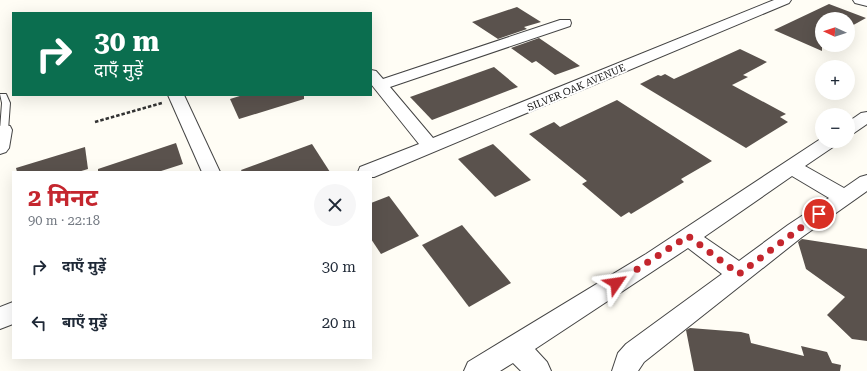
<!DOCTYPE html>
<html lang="hi">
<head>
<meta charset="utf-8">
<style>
  :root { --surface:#fff; --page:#f6f6f7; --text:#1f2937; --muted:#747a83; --accent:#c4262e }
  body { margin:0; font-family:"Roboto Serif","Noto Sans Devanagari",serif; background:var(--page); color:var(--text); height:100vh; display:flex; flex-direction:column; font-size:15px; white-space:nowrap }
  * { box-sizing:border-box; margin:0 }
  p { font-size:13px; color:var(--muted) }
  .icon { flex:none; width:22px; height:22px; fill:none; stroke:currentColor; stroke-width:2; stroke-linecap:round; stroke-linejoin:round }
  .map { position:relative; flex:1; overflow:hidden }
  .drawer { position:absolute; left:12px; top:171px; width:360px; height:188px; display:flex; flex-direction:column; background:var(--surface); border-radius:0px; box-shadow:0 4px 16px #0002 }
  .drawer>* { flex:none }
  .guide { position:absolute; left:12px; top:12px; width:360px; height:84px; border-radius:0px; box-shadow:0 4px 16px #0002; background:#0b6e4f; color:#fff; overflow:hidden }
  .needle { width:26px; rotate:273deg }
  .controls { position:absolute; left:815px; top:12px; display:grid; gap:8px }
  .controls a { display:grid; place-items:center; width:40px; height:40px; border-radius:50%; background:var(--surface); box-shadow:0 4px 16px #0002; font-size:20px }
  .pin { position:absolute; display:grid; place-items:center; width:34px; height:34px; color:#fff; margin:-17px; border:2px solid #fff; border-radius:50%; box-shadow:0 1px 4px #0007 }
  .me { position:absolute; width:44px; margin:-22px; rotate:58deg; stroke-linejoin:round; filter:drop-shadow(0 0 3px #0008) }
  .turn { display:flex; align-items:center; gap:14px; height:84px; padding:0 16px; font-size:18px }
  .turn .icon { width:52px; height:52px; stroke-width:2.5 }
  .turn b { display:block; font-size:28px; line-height:34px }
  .round { display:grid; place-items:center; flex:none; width:42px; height:42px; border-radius:21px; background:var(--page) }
  .overview { display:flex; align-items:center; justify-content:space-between; height:68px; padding:0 16px }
  h1 { font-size:24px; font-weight:700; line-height:30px; color:var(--accent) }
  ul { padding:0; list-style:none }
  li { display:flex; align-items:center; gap:12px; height:56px; padding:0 16px }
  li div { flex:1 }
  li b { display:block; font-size:15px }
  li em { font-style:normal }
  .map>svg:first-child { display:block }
  .building { fill:#5a524d }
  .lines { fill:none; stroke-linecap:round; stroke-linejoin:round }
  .lane-casing { stroke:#444; stroke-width:2 }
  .street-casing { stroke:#444; stroke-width:2 }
  .path { stroke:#333; stroke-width:2.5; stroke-dasharray:3.5 2; stroke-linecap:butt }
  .lane { fill:#fff; fill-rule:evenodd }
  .street { fill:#fff; fill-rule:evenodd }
  .route { stroke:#c4262e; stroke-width:7; stroke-dasharray:0 12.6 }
  .labels { text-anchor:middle; stroke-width:4; stroke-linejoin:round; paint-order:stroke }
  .street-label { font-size:10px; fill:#111; stroke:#fff }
</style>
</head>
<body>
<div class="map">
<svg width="867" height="371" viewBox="0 0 867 371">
  <rect width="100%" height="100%" fill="#fffdf5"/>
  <g class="building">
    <path d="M829,4L866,18L848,28V19H826L822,17V51L774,30Z"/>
    <path d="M517,7L541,22L524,27L527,29L498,39L472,22Z"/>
    <path d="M539,38L580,66L555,75L536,61L532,63L511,48Z"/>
    <path d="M740,49L767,62L743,75L748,77L732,85L786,114L780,117L788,122L746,148L640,84L658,75L661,76L665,74L674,79Z"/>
    <path d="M494,67L518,87L432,120L410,97Z"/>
    <path d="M243,95H304V99L239,119L230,99Z"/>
    <path d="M617,100L712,161L681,179L684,182L631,214L629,212L621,217L582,184L587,181L529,134L554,122L560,127Z"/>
    <path d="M176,143L183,164L158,172H98V169Z"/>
    <path d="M312,144L330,172H242L241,170Z"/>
    <path d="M493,144L531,180L495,197L458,159Z"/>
    <path d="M85,147L88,169L78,172H17L16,168Z"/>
    <path d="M389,196L419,236L381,254L371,239V203Z"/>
    <path d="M462,225L511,283L469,307L422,245Z"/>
    <path d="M802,239L867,249V341L852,339L827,315L845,297L806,269L798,242Z"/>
    <path d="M690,328L741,332L749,334L751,343L804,356L801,346L827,352L832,363L841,365L840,371H694L686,330Z"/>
  </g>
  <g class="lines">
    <g class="lane-casing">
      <path id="lane" d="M0,94H6L10,103L8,130L4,133L0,130L2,103Z"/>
    </g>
    <g class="street-casing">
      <g id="street">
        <path d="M774,0H791L789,3L374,177H371V172H358L360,167L419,144L371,84V70L376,71L383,79L560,20H570L571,23L570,26L390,87L433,138Z"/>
        <path d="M853,0H867V6L855,3Z"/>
        <path d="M168,95H184L220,172H202Z"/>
        <path d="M867,112V124L854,133L848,134V122L861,113Z"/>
        <path d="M4,125L10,126L12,130L9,148L6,152L0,154V126Z"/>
        <path d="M822,138V141H839L836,145L805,166L844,188L860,177L867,175V191L802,237L644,362L638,371H612L618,353L626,344L722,274L688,248L535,349L547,362L551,371H521L513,363L500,371H464L468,362L646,254ZM792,176L829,198L788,225L739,261L704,237Z"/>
        <path d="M13,302V324L0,329V307Z"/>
      </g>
    </g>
    <path class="path" d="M95,122L162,103"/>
    <use href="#lane" class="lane"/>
    <use href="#street" class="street"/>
  </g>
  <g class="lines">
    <path class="route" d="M616,283L688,236L739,274L819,214"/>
  </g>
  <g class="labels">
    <g class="street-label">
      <text transform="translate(576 87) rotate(-23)" y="4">SILVER OAK AVENUE</text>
    </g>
  </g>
</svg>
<div class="controls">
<a><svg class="needle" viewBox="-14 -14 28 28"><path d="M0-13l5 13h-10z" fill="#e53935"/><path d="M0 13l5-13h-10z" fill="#747a83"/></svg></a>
<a>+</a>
<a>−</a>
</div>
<div class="pin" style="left:819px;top:214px;background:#d93025"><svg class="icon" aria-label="arrive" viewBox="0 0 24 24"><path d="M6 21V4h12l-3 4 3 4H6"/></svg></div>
<svg class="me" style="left:616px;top:283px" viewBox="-20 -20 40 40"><path d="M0-17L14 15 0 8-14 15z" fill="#c4262e" stroke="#fff" stroke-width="4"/></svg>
<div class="guide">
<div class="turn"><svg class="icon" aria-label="right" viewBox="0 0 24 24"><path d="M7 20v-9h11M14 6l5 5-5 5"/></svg><div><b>30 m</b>दाएँ मुड़ें</div></div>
</div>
<section class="drawer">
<div class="overview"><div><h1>2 मिनट</h1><p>90 m · 22:18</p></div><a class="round"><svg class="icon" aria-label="close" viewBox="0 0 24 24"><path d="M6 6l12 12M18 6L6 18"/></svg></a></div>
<ul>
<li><svg class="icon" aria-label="right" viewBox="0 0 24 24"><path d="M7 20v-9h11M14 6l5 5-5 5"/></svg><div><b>दाएँ मुड़ें</b></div><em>30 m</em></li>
<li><svg class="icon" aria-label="left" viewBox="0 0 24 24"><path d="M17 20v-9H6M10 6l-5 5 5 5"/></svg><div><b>बाएँ मुड़ें</b></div><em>20 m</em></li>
</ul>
</section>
</div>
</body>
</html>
